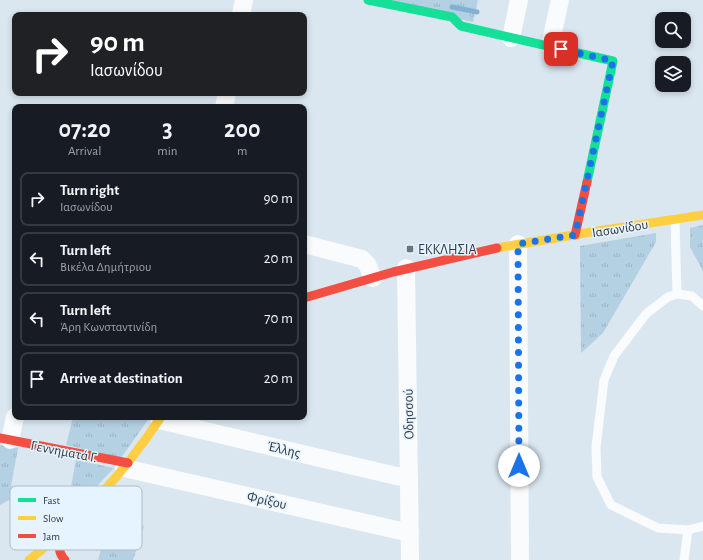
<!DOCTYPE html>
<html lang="en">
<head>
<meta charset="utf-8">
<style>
  :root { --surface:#171b24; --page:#20242c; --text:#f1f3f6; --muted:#9ea1a6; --line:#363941 }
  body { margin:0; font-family:"Alegreya Sans",sans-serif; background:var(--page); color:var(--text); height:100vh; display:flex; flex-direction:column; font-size:15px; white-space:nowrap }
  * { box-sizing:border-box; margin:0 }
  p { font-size:13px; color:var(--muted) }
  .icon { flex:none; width:22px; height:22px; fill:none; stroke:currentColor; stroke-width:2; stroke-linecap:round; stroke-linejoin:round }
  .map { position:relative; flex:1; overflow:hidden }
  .details { position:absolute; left:12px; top:104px; width:295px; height:316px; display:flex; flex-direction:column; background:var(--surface); border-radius:8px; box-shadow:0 2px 6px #0003 }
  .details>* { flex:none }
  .top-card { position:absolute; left:12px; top:12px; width:295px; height:84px; border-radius:8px; box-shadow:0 2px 6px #0003; background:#202124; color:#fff; overflow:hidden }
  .tools { position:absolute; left:655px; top:12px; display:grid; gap:8px }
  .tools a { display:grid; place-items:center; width:36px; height:36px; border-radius:8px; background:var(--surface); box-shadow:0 2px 6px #0003; font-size:20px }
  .pin { position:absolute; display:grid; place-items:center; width:34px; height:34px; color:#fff; margin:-17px; border-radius:8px; box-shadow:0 2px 6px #0006 }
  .me { position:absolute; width:44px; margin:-22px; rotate:0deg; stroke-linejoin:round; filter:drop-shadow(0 0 3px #0008) }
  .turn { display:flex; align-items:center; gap:14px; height:84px; padding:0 12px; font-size:18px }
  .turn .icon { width:52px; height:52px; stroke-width:2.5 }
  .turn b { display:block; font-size:28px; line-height:34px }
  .eta { display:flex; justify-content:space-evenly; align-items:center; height:68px; text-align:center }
  .eta b { font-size:24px; font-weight:700; line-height:28px }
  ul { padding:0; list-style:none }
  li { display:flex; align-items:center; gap:12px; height:54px; margin:0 8px 6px; padding:0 4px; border:2px solid var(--line); border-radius:8px }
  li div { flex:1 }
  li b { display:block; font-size:15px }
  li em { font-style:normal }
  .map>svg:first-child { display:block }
  .grass { fill:url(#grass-tufts) }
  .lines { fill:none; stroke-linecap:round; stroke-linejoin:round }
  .stream { stroke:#80b1d2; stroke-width:5 }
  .lane { stroke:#f9fbfd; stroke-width:9 }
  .street { stroke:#f9fbfd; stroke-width:18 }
  .fast { stroke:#16e098; stroke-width:9 }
  .slow { stroke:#ffcf43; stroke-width:9 }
  .jam { stroke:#f24e42; stroke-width:9 }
  .route { stroke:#1a73e8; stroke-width:7; stroke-dasharray:0 12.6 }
  .poi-dot { fill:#6b757d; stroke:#e6f4ff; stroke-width:1.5 }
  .labels { text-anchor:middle; stroke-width:3; stroke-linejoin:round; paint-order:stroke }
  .street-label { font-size:14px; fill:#2f383f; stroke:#e6f4ff }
  .poi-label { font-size:14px; fill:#2f383f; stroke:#e6f4ff; text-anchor:start }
  .key { fill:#e6f4ff; stroke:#afbcc5; stroke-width:1 }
  .key-label { font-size:11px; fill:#2f383f }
</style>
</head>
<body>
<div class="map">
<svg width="703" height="560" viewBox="0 0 703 560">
  <defs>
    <pattern id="grass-tufts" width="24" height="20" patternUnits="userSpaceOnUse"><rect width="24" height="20" fill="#b4d0e3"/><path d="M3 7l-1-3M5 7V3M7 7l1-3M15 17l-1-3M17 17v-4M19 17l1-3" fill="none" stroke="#9bb3c4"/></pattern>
  </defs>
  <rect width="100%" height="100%" fill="#dae7f0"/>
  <g class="grass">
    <path d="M371,0H478L473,22Z"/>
    <path d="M703,225V271L690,247V228Z"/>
    <path d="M656,233V242L603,333L581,353L580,246Z"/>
    <path d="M73,417H150L121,458L66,445Z"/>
    <path d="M0,445L18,448L11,486L33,491L55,502L69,497L76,460L114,468L78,506L34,544L9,500L0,505Z"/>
    <path d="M110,518L144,526L133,560H98Z"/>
  </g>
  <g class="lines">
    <path class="stream" d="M452,7L477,12"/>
    <g class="lane">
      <path d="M675,219L677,294"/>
      <path d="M703,306L692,296L677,294L668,297L646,314L614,356L604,380L596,447L597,477L611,505L658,528L688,530L703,526"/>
      <path d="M684,560L688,530"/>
    </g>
    <g class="street">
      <path d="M241,15L244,0"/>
      <path d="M511,38L519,0"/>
      <path d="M550,46L560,0"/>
      <path d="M224,107L227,93"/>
      <path d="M304,244L362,259L367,264L373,278"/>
      <path d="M518,244L520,560"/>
      <path d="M406,268L410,560"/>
      <path d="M159,420L409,479"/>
      <path d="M10,440L15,417"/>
      <path d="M124,468L410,533"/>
    </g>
    <path class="fast" d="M368,0L452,17L461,26L613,61L587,182"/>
    <g class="slow">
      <path d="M497,248L591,232L703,215"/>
      <path d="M29,560C83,518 123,474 161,417"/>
    </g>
    <g class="jam">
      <path d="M575,235L587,182"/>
      <path d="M304,298L393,272L497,248"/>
      <path d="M0,438L128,463"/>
      <path d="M62,534C59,544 57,552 65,560"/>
    </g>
  </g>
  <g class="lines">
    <path class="route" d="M519,466L518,244L575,235L613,61L561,49"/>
  </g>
  <rect class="poi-dot" x="406" y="245" width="8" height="8" rx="2"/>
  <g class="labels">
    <g class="street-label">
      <text transform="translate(620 228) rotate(-9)" y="5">Ιασωνίδου</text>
      <text transform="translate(408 414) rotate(-91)" y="5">Οδησσού</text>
      <text transform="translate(284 449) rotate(13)" y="5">Έλλης</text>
      <text transform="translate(64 451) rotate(11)" y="5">Γεννηματά Γ.</text>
      <text transform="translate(267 500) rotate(13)" y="5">Φρίξου</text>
    </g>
    <g class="poi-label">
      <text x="418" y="254">ΕΚΚΛΗΣΙΑ</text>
    </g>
  </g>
  <rect x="10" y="486" width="132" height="64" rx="6" class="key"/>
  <rect x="18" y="498" width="18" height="4" fill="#16e098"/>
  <rect x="18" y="516" width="18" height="4" fill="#ffcf43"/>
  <rect x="18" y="534" width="18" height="4" fill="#f24e42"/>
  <g class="key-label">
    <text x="43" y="504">Fast</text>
    <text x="43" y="522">Slow</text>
    <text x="43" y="540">Jam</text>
  </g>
</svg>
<div class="tools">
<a><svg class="icon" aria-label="search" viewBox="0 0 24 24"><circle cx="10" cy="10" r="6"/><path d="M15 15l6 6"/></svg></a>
<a><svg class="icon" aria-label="layers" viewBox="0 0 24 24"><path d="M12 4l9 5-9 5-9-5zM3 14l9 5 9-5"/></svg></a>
</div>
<div class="pin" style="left:561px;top:49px;background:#d93025"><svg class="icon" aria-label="arrive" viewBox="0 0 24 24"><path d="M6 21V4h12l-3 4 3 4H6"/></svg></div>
<svg class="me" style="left:519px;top:466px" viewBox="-20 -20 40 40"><circle r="19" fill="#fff"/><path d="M0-13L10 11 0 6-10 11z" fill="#1a73e8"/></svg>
<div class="top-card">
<div class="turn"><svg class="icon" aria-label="right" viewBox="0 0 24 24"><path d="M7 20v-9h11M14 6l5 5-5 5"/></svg><div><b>90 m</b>Ιασωνίδου</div></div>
</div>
<section class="details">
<div class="eta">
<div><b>07:20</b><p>Arrival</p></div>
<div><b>3</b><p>min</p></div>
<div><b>200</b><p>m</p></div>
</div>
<ul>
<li><svg class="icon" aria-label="right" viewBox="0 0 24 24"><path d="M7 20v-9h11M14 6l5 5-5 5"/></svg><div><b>Turn right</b><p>Ιασωνίδου</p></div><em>90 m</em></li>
<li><svg class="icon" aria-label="left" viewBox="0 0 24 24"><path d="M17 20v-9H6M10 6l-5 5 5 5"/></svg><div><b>Turn left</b><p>Βικέλα Δημήτριου</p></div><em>20 m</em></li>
<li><svg class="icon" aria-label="left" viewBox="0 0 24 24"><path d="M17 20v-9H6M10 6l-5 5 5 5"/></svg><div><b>Turn left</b><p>Άρη Κωνσταντινίδη</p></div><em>70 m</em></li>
<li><svg class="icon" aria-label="arrive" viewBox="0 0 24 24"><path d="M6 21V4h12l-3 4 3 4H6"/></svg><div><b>Arrive at destination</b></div><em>20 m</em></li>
</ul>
</section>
</div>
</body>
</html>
